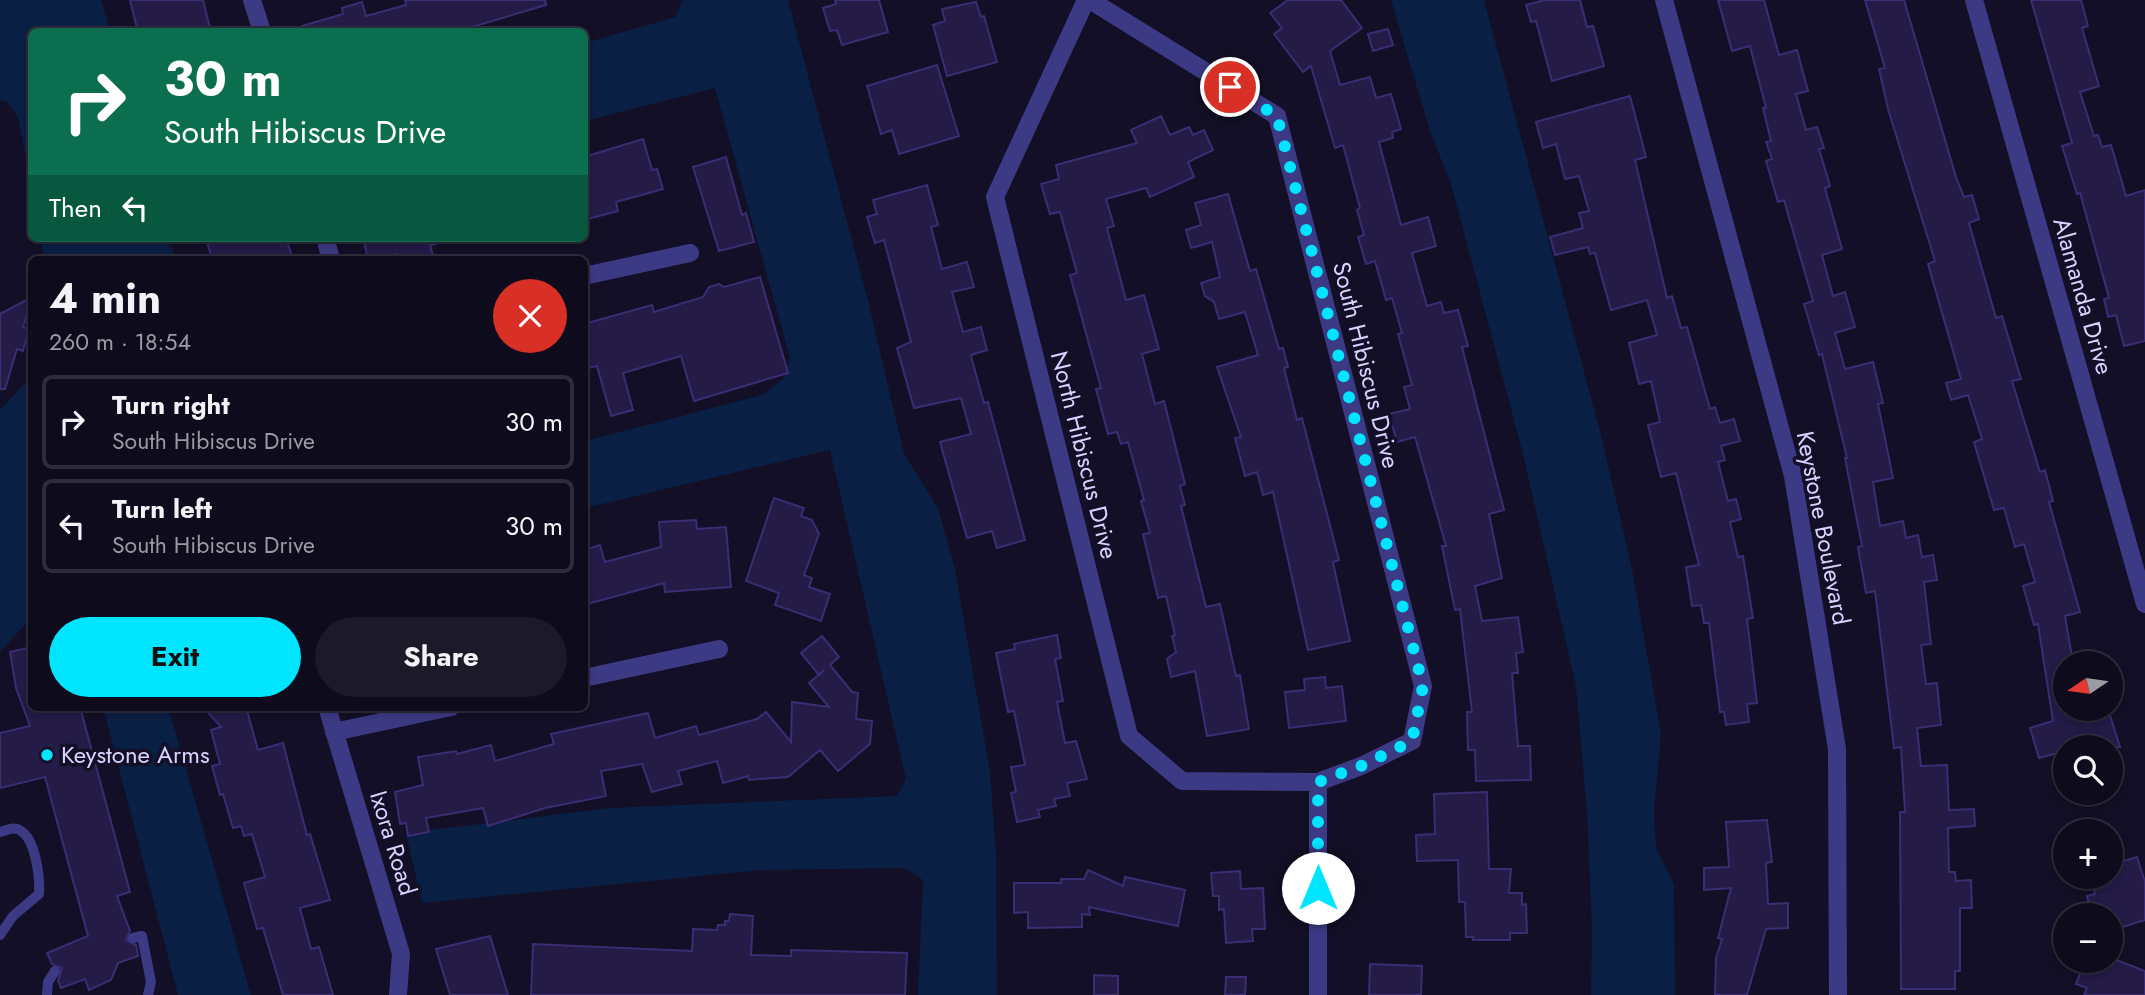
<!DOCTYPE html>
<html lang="en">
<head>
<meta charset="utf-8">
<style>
  :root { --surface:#0e0b1c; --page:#1c1929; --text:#f1f3f6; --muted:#9b9ba3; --line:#2e2b3b; --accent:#00e5ff }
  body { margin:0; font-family:Jost,sans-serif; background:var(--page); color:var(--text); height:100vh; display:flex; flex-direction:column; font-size:26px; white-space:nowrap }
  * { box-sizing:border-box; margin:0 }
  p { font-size:23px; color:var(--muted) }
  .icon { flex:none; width:38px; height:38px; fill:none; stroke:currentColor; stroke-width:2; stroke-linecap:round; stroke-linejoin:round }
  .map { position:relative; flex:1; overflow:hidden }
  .drawer { position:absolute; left:28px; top:256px; width:560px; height:455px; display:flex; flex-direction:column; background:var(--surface); border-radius:10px; box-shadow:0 4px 10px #0003,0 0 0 2px var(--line) }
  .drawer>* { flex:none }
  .banner { position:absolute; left:28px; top:28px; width:560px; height:214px; border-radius:10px; box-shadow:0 4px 10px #0003,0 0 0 2px var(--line); background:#0b6e4f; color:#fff; overflow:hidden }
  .needle { width:46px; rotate:257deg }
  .buttons { position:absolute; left:2053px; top:651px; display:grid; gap:14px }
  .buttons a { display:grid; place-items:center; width:70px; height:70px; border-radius:50%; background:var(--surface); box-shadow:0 4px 10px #0003,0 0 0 2px var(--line); font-size:35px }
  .pin { position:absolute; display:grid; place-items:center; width:60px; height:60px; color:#fff; margin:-30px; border:4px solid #fff; border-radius:50%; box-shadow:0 2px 7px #0007 }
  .me { position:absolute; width:77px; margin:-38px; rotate:0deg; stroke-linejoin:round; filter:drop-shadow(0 0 5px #0008) }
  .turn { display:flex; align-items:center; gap:24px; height:147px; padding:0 21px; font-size:32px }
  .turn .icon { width:91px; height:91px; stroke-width:2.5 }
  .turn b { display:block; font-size:49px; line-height:60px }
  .then { display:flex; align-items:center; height:66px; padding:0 21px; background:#0003; gap:14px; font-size:26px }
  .round { display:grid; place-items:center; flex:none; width:74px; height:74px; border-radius:37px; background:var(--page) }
  .overview { display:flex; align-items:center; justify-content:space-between; height:119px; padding:0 21px }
  h1 { font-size:42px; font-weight:700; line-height:52px }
  .primary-button { display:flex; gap:14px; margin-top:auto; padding:14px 21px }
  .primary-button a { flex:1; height:80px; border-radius:42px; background:var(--accent); color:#111; font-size:28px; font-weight:700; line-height:80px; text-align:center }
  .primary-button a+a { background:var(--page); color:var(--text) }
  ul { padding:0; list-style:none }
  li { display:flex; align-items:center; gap:21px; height:94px; margin:0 14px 10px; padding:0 7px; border:4px solid var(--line); border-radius:10px }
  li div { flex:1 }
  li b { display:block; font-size:26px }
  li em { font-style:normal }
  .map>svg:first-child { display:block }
  .water { fill:#0a1f44 }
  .building { fill:#241b47; stroke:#3b2d73; stroke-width:2 }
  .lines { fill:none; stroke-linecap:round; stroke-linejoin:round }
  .service { stroke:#3d3a85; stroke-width:10 }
  .minor { stroke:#3d3a85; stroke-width:18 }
  .route { stroke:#00e5ff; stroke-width:12; stroke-dasharray:0 21.6 }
  .poi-dot { fill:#00e5ff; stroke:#130f26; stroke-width:2.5 }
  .labels { text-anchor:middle; stroke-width:7; stroke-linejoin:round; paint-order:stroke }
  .street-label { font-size:24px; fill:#d9d4ff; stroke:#130f26 }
  .poi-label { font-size:24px; fill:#d9d4ff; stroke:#130f26; text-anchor:start }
</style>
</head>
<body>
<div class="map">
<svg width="2145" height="995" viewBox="0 0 2145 995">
  <rect width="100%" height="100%" fill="#130f26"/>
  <g class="water">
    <path d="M0,0H101L110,31L32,32L31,184L18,117L6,101L0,100Z"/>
    <path d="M683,0H788L868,301L904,454L938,508L955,569L990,772L996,853L997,995H918L923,880L905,868L762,870L422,903L406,833L608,808L897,796L906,779L830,450L585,508V441L762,395L783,379L790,358L715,88L585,121V43L675,17Z"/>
    <path d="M1391,0H1484L1601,435L1632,569L1661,734L1654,812L1656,848L1674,884L1675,995H1591L1592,927L1587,812L1576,686L1522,450L1451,184L1430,131Z"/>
    <path d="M41,238H169L175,259H43Z"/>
    <path d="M31,366V618L0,652V410L27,381Z"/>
    <path d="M103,707H168L251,995H178Z"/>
  </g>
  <g class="building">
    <path d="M130,0H203L211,32H138Z"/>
    <path d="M405,0H545L546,5L455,32H302V26L343,14L342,8L362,2L366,16L406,5Z"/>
    <path d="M835,0H879L888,32L842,45L837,30L830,31L823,8L836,4Z"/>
    <path d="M1288,0H1341L1362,28L1330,51L1340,85L1370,77L1376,98L1391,94L1401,129L1392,132L1393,138L1379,142L1401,225L1428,217L1436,246L1412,253L1427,306L1441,302L1444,313L1458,310L1468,346L1462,347L1504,510L1489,514L1502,578L1475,586L1482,621L1518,617L1523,652L1516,653L1518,673H1512L1518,746H1530L1531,780L1476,781L1475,750H1468L1467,712H1472L1460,609L1455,610L1442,546H1446L1415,437L1397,442L1389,414L1410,409L1404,387L1412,385L1398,334L1402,333L1392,298L1386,300L1375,261L1366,264L1358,237L1364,235L1357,210L1360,208L1343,145L1335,148L1311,66L1303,72L1274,34L1282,28L1270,13Z"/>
    <path d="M1545,0H1580L1587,27L1593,26L1604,66L1552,81L1536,21L1531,22L1526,5Z"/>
    <path d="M1718,0H1764L1779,55L1797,50L1808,91L1796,94L1806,130L1817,127L1824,148L1819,149L1830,186L1825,188L1842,249L1822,255L1833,296L1845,292L1855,327L1835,333L1845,369L1873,362L1883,403L1878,404L1893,478L1873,482L1880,526L1903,521L1906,538L1918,535L1922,557L1933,555L1937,580L1924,582L1931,644L1921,645L1926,684L1937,683L1941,725L1917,728L1921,766L1947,765L1949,810L1974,809L1975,826L1948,828L1949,872H1955L1956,881L1971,880L1972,908H1960V971H1955V989H1901L1900,812H1905L1901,747L1894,748L1875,591L1866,593L1858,547L1862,546L1845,458H1847L1822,354L1819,355L1804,304L1813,301L1784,200L1778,202L1766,161L1772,159L1766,142L1771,141L1763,108H1766L1750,46L1732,51Z"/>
    <path d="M1865,0H1904L1956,177L1964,197L1972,195L1979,219L1969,223L1996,318L2002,316L2021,379L2012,381L2040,472L2045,470L2053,501L2049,502L2080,612L2065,616L2073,663H2065V709H2101L2103,714L2109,712L2120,747H2065V751L2039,758L2030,728L2053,721L2038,624L2034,625L2023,586L2035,582L2024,544L2015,547L2004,508L1994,510L1974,442L1982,439L1968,395L1951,400L1946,383L1961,379L1928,264L1935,261L1888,109L1879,69L1885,68Z"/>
    <path d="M2031,0H2081L2088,26L2082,28L2099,86L2080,92L2094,136L2098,135L2102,147L2111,145L2126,196L2145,190V341L2124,346L2116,315L2108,317L2104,299L2109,298L2080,193L2077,194L2062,146L2072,143Z"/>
    <path d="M976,2L981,17L984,16L997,62L947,76L933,25L945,21L942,9Z"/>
    <path d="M1388,29L1393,45L1373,51L1368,34Z"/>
    <path d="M937,65L959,136L899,154L892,130L881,134L867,86Z"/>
    <path d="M1630,96L1646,157L1635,160L1667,298L1672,296L1681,328L1687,327L1710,409L1715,407L1720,423L1734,419L1740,441L1721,446L1725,460L1718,462L1728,501L1736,499L1741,519L1730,522L1738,557L1743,556L1753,618L1747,619L1757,703L1747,704L1749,722L1726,725L1724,712H1720L1709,623H1704L1701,605L1692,606L1686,567L1699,565L1676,473L1661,477L1648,425L1660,422L1651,381L1639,384L1629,343L1657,335L1647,300L1611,310L1595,253L1590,254L1588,247L1555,255L1550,237L1583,228L1579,213L1589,211L1579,176L1565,179L1556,144L1543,148L1536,122Z"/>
    <path d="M1161,116L1170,135L1189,127L1193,135L1204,130L1213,150L1188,162L1194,177L1150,197L1146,188L1106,199L1114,226L1107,228L1126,300L1144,295L1159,349L1142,354L1155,404L1164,401L1185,484L1180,486L1185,505L1181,506L1206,607L1220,604L1236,676L1240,675L1249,729L1207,736L1195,671L1171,677L1167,659L1176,652L1172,636L1175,635L1166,596L1158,598L1143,534L1150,533L1141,501L1144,500L1128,442L1121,444L1117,432L1108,434L1096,389L1101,388L1070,275L1077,273L1060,212L1050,214L1041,184L1059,179L1056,165L1137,143L1131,130Z"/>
    <path d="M643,139L652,170L657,169L663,189L616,202L618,211L584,220V157Z"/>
    <path d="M726,157L742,215L746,213L754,242L719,251L693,167Z"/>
    <path d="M927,185L938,225L931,227L942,269L967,262L974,287L952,292L963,332L981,327L987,350L971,355L972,360L984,403L988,402L1025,540L997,548L992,531L967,538L940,442L971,434L961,398L914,408L897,348L911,342L884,240L875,243L867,217L877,214L873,200Z"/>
    <path d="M1228,194L1250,271L1256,269L1279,349L1283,348L1288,367L1284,368L1297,420L1302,418L1339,560L1333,562L1350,641L1308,650L1273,492L1263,495L1257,472L1245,476L1235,438L1241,437L1217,367L1258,355L1245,312L1219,319L1214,302L1205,296L1201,283L1220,277L1212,242L1191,248L1186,230L1201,225L1195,203Z"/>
    <path d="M206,238H286L293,259H212Z"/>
    <path d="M363,238H435L436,244L430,245L434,259H398L397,254L368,259Z"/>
    <path d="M760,277L788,373L694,401L681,356L623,373L633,410L611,416L597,366L584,369V324L652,305L654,312L703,297L709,287L719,284L724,287Z"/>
    <path d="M32,297L23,327L29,329L23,351L17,349L5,389H0V314Z"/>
    <path d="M774,498L804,508L801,516L812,520L819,534L804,575L812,578L809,587L830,594L821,621L775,605L779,593L746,581Z"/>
    <path d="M696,520L697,529L726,527L731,587L665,592L664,583L584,605V550L600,545L605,562L661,547L659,522Z"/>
    <path d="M1057,635L1061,658L1055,659L1063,701L1057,702L1065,743L1076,741L1087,779L1067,783L1070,796L1054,799L1056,806L1038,810L1040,817L1017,822L1011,793L1016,792L1011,767L1025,765L1014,711L1008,712L996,653L1015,649L1014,644Z"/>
    <path d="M822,636L839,657L830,665L852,692L858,693L856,719L872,721L870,744L838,771L820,750L788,777L749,780L748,776L723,783L717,761L678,771L682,784L652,792L642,764L601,771L606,796L545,808L488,826L483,808L426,818L429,832L408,836L406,823L400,824L395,792L423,785L418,757L456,751L457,754L491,745L495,761L554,744L551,734L648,713L655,738L696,726L699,735L757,719L766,712L791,742L792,702L829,707L809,683L824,670L819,675L801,653Z"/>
    <path d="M32,647V707H80L130,892L117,896L130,931L126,940L136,945L138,956L118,963L111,980L89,990L85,979L61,988L58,981L62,968L52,964L47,953L88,936L45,777L0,788V733L30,726L16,688L10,652Z"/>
    <path d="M1325,677L1326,688L1342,686L1346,721L1289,728L1285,692L1305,690L1304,679Z"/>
    <path d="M203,707H246L258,750L283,743L307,835L310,834L330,900L300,908L311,949L319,947L333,995H283L263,928L257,929L244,883L265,877L252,834L244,836L241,826L233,828L223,794L220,795L212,766L220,764L211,730L221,727Z"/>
    <path d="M1487,792L1489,869H1511L1509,893H1522V905L1526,904L1527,933H1510V940H1473V937H1466L1465,902H1459L1458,860L1417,861L1416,835L1435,834L1434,794Z"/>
    <path d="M1767,820L1772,862L1766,863L1768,904L1788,903V928L1766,929L1747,995H1715L1716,958L1722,939L1718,938L1731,888L1704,890V868L1729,867L1726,822Z"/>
    <path d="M2137,857L2145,882V920L2110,931V915H2092L2087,896L2095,894L2090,877H2110V865Z"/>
    <path d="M1088,870L1123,886L1125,877L1185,890L1178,926L1089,907L1090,915L1082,914V927L1028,928V912L1014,913V883H1061V879H1084Z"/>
    <path d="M1240,871L1241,889L1263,888L1265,929H1252L1253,941L1226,943L1224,909L1219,910V896H1213L1211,873Z"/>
    <path d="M730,914L753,916L751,955L791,956V950L907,953L905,995H531L533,944L692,951L693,929L717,930L718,925H725V921H729Z"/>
    <path d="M490,936L508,995H450L436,949Z"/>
    <path d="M2085,961H2119L2145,971V995H2084L2087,988L2076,984Z"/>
    <path d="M1370,964L1422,966L1421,995H1369Z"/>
    <path d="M1094,975L1118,976V995H1094Z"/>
    <path d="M1226,977H1246L1245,995H1225Z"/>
  </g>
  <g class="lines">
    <g class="service">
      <path d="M0,832C8,830 14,826 21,831C36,840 40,879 39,894L13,916L0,935"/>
      <path d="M133,938L142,936L151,982L148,995"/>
      <path d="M47,995L48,982L55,971"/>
    </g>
    <g class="minor">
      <path d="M252,0L262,32"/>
      <path d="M1086,0L995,197L1129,736L1182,781L1318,782L1361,766L1412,741L1423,686L1277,116L1090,0"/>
      <path d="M1664,0L1793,476L1837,749L1838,995"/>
      <path d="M1974,0L2145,604"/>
      <path d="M325,238L331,259"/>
      <path d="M584,276L690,253"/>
      <path d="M584,678L719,649"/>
      <path d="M327,707L401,954L398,995"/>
      <path d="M334,732L451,707"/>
      <path d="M1318,995V782"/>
    </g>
  </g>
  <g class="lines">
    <path class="route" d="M1230,87L1277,116L1423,686L1412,741L1361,766L1318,782V888"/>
  </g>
  <circle class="poi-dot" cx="47" cy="755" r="7"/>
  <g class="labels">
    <g class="street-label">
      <text transform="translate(2083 296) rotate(74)" y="8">Alamanda Drive</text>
      <text transform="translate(1366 365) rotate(76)" y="8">South Hibiscus Drive</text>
      <text transform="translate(1084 455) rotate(76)" y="8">North Hibiscus Drive</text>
      <text transform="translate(1823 528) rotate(79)" y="8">Keystone Boulevard</text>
      <text transform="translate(393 843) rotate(73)" y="8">Ixora Road</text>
    </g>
    <g class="poi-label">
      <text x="61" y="763">Keystone Arms</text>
    </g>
  </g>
</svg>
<div class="buttons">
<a><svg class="needle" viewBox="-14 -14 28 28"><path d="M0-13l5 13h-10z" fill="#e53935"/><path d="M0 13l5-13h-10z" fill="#9b9ba3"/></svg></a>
<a><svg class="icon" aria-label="search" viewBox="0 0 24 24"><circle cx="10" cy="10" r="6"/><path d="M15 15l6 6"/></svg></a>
<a>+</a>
<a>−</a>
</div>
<div class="pin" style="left:1230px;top:87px;background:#d93025"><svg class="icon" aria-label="arrive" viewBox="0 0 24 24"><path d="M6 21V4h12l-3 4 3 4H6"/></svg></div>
<svg class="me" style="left:1318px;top:888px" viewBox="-20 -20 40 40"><circle r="19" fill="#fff"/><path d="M0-13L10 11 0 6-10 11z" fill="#00e5ff"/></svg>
<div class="banner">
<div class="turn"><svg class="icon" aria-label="right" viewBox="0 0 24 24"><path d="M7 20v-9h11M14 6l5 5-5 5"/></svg><div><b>30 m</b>South Hibiscus Drive</div></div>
<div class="then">Then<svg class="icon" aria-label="left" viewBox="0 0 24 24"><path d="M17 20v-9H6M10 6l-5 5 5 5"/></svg></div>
</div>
<section class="drawer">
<div class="overview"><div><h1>4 min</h1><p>260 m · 18:54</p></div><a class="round" style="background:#d93025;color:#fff"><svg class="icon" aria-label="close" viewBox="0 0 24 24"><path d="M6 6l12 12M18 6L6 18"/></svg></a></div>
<ul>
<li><svg class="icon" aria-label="right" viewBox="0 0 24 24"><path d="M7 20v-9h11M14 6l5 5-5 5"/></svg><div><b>Turn right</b><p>South Hibiscus Drive</p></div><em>30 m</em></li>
<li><svg class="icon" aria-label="left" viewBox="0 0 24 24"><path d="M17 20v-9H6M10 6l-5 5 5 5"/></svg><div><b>Turn left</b><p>South Hibiscus Drive</p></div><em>30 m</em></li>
</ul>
<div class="primary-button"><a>Exit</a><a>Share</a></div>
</section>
</div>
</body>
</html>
